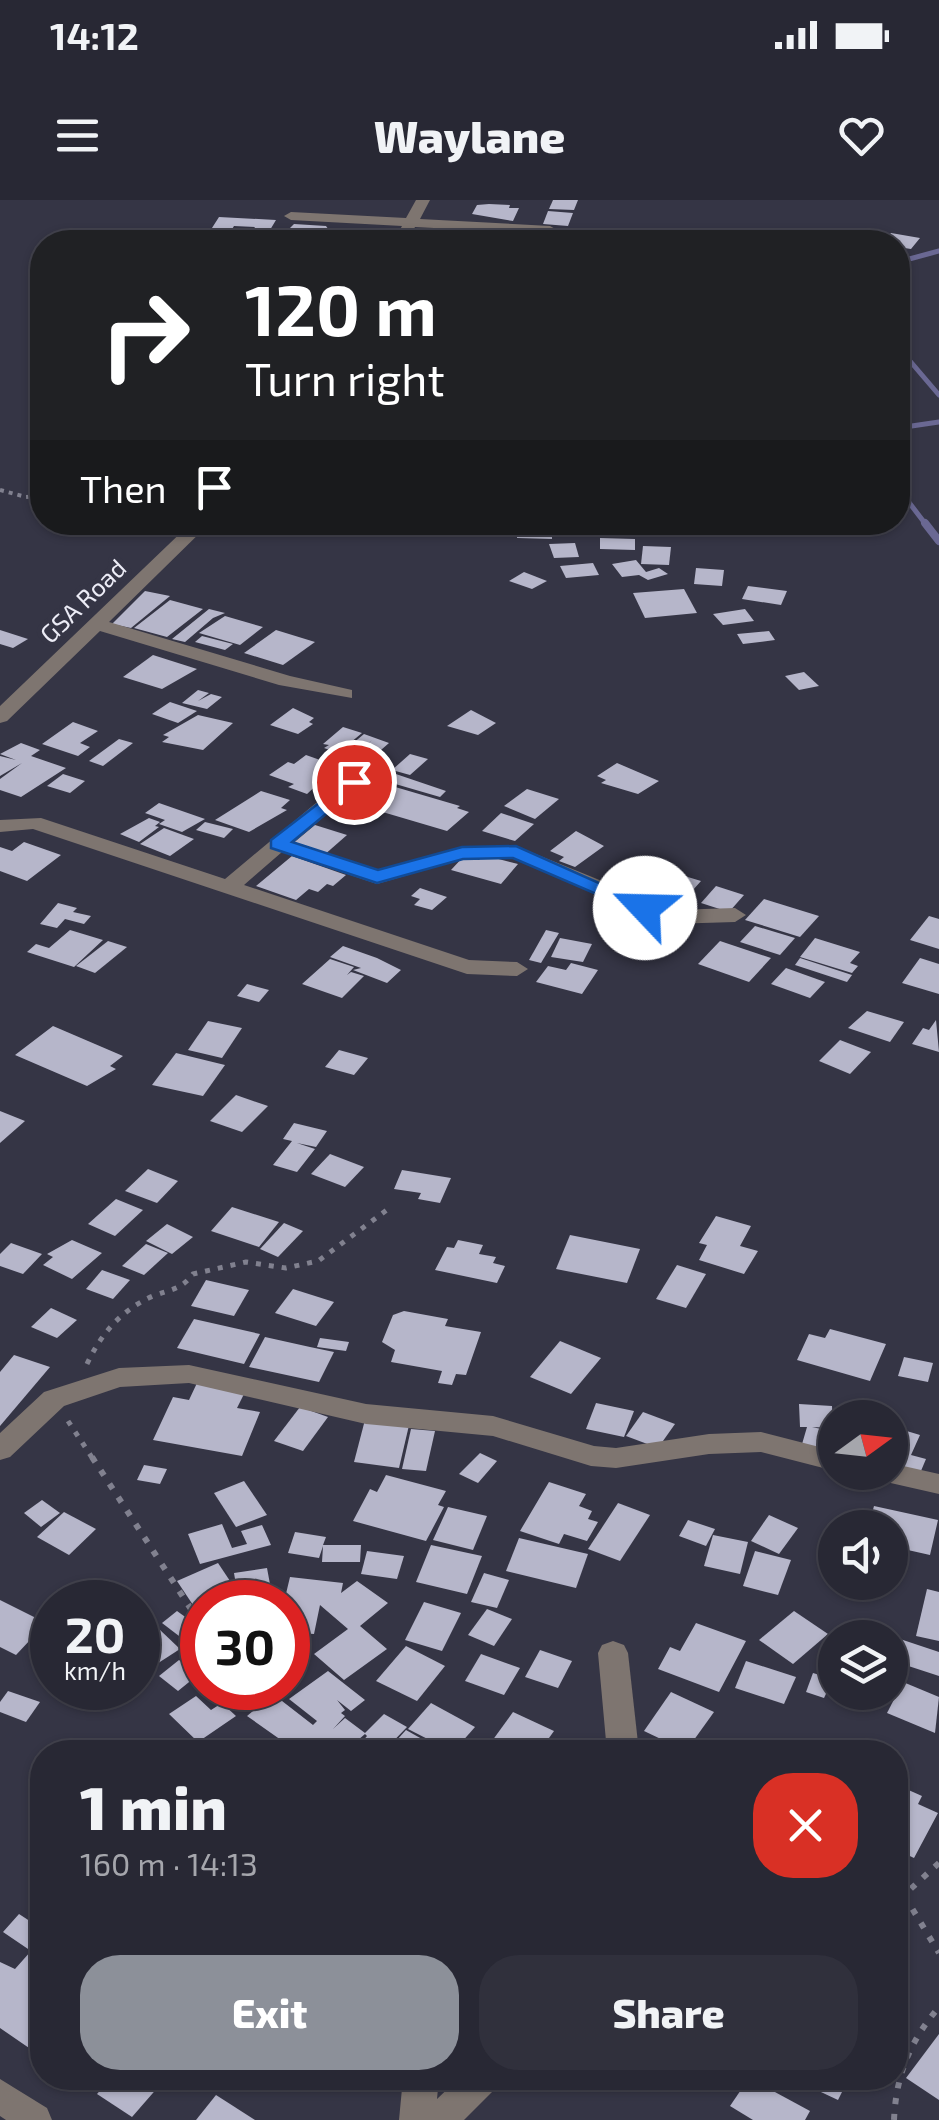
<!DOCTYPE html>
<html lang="en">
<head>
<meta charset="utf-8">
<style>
  :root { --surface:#282834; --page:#30303c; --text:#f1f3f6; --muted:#a5a6ac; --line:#44444f; --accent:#8c9099 }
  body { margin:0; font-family:"Exo 2",sans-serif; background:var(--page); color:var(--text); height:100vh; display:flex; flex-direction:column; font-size:38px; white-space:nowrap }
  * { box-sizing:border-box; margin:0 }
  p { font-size:32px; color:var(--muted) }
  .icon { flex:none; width:55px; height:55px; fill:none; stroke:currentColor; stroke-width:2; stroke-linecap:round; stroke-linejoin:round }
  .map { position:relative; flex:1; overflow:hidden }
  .panel { position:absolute; left:30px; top:1540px; width:878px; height:350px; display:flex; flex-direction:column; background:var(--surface); border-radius:40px; box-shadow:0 2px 8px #0004,0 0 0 2px var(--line) }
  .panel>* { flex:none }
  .hud { position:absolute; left:30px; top:30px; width:880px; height:305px; border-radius:40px; box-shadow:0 2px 8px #0004,0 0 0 2px var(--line); background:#202124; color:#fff; overflow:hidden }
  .needle { width:65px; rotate:75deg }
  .tools { position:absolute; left:818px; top:1200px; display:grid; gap:20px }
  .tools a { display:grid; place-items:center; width:90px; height:90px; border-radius:50%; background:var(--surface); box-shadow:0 2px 8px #0004,0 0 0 2px var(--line); font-size:50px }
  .speed { position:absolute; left:30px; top:1380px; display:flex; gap:20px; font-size:50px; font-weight:700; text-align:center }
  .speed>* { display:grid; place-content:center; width:130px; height:130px; border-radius:50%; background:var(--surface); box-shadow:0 2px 8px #0004,0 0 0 2px var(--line); line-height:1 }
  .speed small { font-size:25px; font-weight:400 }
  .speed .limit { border:15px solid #d22; background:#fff; color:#111 }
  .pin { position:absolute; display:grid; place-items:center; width:85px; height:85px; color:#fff; margin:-42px; border:5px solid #fff; border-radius:50%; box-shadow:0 2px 10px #0007 }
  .me { position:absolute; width:110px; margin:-55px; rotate:294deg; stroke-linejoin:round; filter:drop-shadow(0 0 8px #0008) }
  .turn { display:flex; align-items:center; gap:35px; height:210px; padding:0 50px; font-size:45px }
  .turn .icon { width:130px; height:130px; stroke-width:2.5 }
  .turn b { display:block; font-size:70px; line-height:85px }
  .then { display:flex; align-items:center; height:95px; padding:0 50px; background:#0003; gap:20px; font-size:38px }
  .round { display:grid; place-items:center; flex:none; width:105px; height:105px; border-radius:40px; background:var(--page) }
  .headline { display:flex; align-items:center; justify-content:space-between; height:170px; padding:0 50px }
  h1 { font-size:60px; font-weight:800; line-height:75px }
  .button { display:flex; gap:20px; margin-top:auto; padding:20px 50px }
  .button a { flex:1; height:115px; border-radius:40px; background:var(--accent); color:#fff; font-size:40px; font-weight:800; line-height:115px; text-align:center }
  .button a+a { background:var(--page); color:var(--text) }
  .status { display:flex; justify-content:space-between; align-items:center; height:70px; padding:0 50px; background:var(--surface); direction:ltr }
  .status svg { height:28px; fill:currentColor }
  header { display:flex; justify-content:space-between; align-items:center; height:130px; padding:0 50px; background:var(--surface); font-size:45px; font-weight:800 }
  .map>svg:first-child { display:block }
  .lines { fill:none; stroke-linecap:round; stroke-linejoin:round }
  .stream-far1 { stroke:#6a6893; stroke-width:5 }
  .stream { stroke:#6a6893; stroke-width:8 }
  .building { fill:#b6b6ca }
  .path-far2 { stroke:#81818f; stroke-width:4; stroke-dasharray:4 5; stroke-linecap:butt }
  .path-far1 { stroke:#81818f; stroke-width:5; stroke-dasharray:5 8; stroke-linecap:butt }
  .path { stroke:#81818f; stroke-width:6; stroke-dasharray:6 10; stroke-linecap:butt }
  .minor { fill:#7e7570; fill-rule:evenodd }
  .route { fill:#1a73e8; stroke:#114b97; stroke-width:2.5 }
  .labels { text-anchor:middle; stroke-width:10; stroke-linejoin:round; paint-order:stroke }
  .far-street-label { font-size:25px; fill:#ececf6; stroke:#353545 }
</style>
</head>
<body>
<div class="status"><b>14:12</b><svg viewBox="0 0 49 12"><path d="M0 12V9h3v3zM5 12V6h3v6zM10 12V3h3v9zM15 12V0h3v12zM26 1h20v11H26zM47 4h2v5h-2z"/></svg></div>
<header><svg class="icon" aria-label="menu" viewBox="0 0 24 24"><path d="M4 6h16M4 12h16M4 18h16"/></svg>Waylane<svg class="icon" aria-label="heart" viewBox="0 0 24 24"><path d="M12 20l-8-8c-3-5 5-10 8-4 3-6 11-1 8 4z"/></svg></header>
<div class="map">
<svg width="939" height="1920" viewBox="0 0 939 1920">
  <rect width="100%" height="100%" fill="#353545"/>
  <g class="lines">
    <g class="stream-far1">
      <path d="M898,62L939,51"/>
      <path d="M898,147L939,195"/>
      <path d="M898,228L939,222"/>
      <path d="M898,288L927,326"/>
    </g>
    <path class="stream" d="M925,323L939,341"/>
  </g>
  <g class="building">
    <path d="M553,0H578L574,10L549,9Z"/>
    <path d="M489,4L510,5L509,8H519L513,21L472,14L477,5Z"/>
    <path d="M548,11L573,13L568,26L543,24Z"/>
    <path d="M219,17L276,20L267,35L257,42H232L238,32L251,33L255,27L234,26L224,42H203Z"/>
    <path d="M294,24L326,26L331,33L314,40L282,36Z"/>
    <path d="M425,29L448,32L440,42L416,41Z"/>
    <path d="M891,33L920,38L911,49L898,47V42H883Z"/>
    <path d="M481,35L518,37L516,42H478Z"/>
    <path d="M472,322H502L495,336L467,332Z"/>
    <path d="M517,322H552V339L517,338Z"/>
    <path d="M600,338L635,339V350L600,349Z"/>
    <path d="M575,343L579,357L554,358L549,344Z"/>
    <path d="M643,346L671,347L669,365L641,364Z"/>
    <path d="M636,360L646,372L659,368L668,374L648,380L639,375L622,377L612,364Z"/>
    <path d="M593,363L599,375L566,378L560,366Z"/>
    <path d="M696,368L724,370L722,386L694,384Z"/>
    <path d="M524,372L547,381L532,389L509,381Z"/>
    <path d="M748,386L787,391L781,405L742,399Z"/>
    <path d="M684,389L697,413L645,418L633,393Z"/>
    <path d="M145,391L170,396L131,428L112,424Z"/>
    <path d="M170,400L203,409L167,437L134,428Z"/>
    <path d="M209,409L225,413L213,418L185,442L172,439Z"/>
    <path d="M745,409L754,421L723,425L713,414Z"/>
    <path d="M225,416L263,427L240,445L199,433Z"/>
    <path d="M0,430L28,439L13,448L0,444Z"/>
    <path d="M276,430L315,442L283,465L244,453Z"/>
    <path d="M769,431L775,440L743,444L737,434Z"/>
    <path d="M202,436L233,444L225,450L195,442Z"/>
    <path d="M153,455L197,469L162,489L123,477Z"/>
    <path d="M804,472L819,486L799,490L785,476Z"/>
    <path d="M198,490L209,493L198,501L211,494L222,497L207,509L182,503Z"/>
    <path d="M170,502L197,511L178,523L152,514Z"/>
    <path d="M293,508L314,518L309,522L313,524L298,534L270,525Z"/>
    <path d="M471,510L496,523L478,535L447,526Z"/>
    <path d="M198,515L233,523L203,550L162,542L169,537L163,535Z"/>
    <path d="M73,522L98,531L80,543L90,547L78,556L42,544Z"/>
    <path d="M343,527L362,533L338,553L324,548L329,545L323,544Z"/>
    <path d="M364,534L389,543L365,564L351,560L372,540L352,557L340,554Z"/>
    <path d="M119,539L133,543L103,566L89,561Z"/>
    <path d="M21,543L40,550L31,556L66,568L21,597L0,590V579L22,563L0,576V556L16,560L0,554Z"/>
    <path d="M410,554L428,559L410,575L392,570Z"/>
    <path d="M306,555L337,566L307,594L288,587L294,584L269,575L288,562L294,564Z"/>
    <path d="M617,563L659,581L638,594L601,583L606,580L597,576Z"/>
    <path d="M387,571L446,591L440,597L385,581L358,602L350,599Z"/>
    <path d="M63,574L85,581L70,593L47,586Z"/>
    <path d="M385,584L460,606L457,608L469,612L447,631L369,608L372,605L361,602Z"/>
    <path d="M527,589L559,599L535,619L504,606Z"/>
    <path d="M261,591L290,600L281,608L287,610L249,632L215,620Z"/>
    <path d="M159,603L205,619L182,632L159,624L165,620L145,613Z"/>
    <path d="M501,613L534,624L515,641L482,631Z"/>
    <path d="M149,618L160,622L155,626L159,627L139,642L120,634Z"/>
    <path d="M205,622L233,629L224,638L196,630Z"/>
    <path d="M315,625L347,635L323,656L291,645Z"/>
    <path d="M164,628L194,639L170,656L140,644Z"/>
    <path d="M576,631L604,646L575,667L559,661L564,657L550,651Z"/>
    <path d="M24,642L61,655L27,681L0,671V647L12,651Z"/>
    <path d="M483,655L518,664L501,684L451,670L464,656L479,660Z"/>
    <path d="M292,656L346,675L333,686L327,684L318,692L309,689L296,700L256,686Z"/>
    <path d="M645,664L701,681L684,700L677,697L668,707L619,692Z"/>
    <path d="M716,686L744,695L729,712L701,703Z"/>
    <path d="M420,688L447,697L432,710L414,705L420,699L411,696Z"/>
    <path d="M764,699L819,716L800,737L745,720Z"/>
    <path d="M58,703L77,708L73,712L91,716L84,724L65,719L57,728L40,724Z"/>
    <path d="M929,716L939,719V749L910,740Z"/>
    <path d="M755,726L795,738L780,755L740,742Z"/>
    <path d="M70,730L103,740L74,767L27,752L36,744L49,748Z"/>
    <path d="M546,730L559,733L541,763L529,760Z"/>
    <path d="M560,738L592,744L583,762L551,757Z"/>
    <path d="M815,738L860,752L850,763L858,766L852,773L800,757Z"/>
    <path d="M108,741L127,747L95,773L76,766Z"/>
    <path d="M720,741L771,758L749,782L698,764Z"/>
    <path d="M343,746L377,758L401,770L387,783L353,770L361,768L330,757Z"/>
    <path d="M800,758L852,775L847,782L795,765Z"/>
    <path d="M920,758L939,764V794L902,783Z"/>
    <path d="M330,759L354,767L347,775L351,772L364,776L342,798L302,784Z"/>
    <path d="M571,763L598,770L582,794L536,782L548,766L566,770Z"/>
    <path d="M786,768L825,782L810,798L771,784Z"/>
    <path d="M247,784L269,790L259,802L237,796Z"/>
    <path d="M867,811L904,822L890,842L848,828Z"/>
    <path d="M936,820L939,852L912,844L923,828L929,830Z"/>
    <path d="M208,821L242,828L222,858L188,850Z"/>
    <path d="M53,826L123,856L110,866L116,869L87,886L15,855Z"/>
    <path d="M840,840L871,852L850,874L819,861Z"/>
    <path d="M339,850L368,858L354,875L325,867Z"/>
    <path d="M176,853L225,865L203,896L152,885Z"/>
    <path d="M236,895L268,906L242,932L210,921Z"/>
    <path d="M0,911L25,921L0,943Z"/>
    <path d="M294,923L327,931L316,947L297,943L315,949L297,972L273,965L292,941L283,939Z"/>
    <path d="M330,954L364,967L345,987L311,974Z"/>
    <path d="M148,969L178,981L157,1003L125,991Z"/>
    <path d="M402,970L451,978L440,1003L418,999L421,993L394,989Z"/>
    <path d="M116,999L143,1010L115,1036L88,1024Z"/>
    <path d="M232,1007L279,1022L259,1047L211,1031Z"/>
    <path d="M716,1016L751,1026L740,1046L758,1051L744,1074L699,1060L707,1045L699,1043Z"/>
    <path d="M284,1023L303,1031L278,1057L260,1049Z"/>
    <path d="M167,1024L193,1037L172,1054L146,1041Z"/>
    <path d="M570,1035L640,1049L627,1083L556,1069Z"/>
    <path d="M72,1040L102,1053L72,1079L43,1065L53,1057L47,1054Z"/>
    <path d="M458,1040L483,1045L479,1054L496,1057L493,1063L505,1066L497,1083L435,1070L447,1047L454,1048Z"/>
    <path d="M11,1043L42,1054L23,1074L0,1066V1054Z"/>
    <path d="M146,1044L168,1053L144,1075L122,1066Z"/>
    <path d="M677,1065L706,1074L686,1108L656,1099Z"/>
    <path d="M102,1070L130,1080L113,1099L86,1089Z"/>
    <path d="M206,1080L249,1090L234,1116L191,1106Z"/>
    <path d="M293,1089L334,1102L316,1126L275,1113Z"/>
    <path d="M51,1108L77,1120L57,1138L31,1127Z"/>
    <path d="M404,1111L448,1119L445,1126L481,1132L466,1175L456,1174L452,1185L438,1183L442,1171L391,1162L395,1150L382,1142L393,1115Z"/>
    <path d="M194,1119L260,1134L244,1164L177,1148Z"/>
    <path d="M830,1129L886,1144L870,1181L797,1160L809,1134L825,1138Z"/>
    <path d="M265,1137L310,1147L334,1152L319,1182L249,1167Z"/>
    <path d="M320,1138L349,1142L346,1151L317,1147Z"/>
    <path d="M560,1141L601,1158L571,1194L530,1177Z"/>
    <path d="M14,1155L50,1167L0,1226V1172Z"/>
    <path d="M904,1157L933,1163L928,1182L898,1176Z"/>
    <path d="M197,1183L245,1192L237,1208L260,1212L242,1256L153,1240L173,1197L189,1200Z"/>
    <path d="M596,1203L634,1211L624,1237L586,1229Z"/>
    <path d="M799,1204L832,1206L833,1228L812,1227L835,1232V1256L800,1251L807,1227H800Z"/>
    <path d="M300,1207L328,1217L303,1251L274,1241Z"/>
    <path d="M643,1212L675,1224L658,1248L626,1236Z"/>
    <path d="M366,1216L410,1221L399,1268L354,1262Z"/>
    <path d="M890,1226L920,1235L911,1255L926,1259L918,1278L890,1270Z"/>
    <path d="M411,1229L435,1231L426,1271L402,1269Z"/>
    <path d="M480,1253L497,1261L478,1283L459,1274Z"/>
    <path d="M144,1265L167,1269L160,1284L137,1280Z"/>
    <path d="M386,1275L446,1291L438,1305L444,1307L426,1341L353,1321L370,1289L377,1292Z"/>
    <path d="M244,1281L267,1315L236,1327L214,1293Z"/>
    <path d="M549,1282L586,1294L579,1306L592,1311L588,1319L598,1322L587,1341L564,1334L559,1344L520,1331Z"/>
    <path d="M42,1300L60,1313L41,1327L24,1313Z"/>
    <path d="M618,1303L650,1315L620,1361L588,1349Z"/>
    <path d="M874,1306L938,1320L930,1355L890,1346V1328H868Z"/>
    <path d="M448,1307L487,1316L473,1350L433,1340Z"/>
    <path d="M64,1312L96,1329L69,1355L37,1337Z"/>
    <path d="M769,1315L798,1328L779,1354L751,1341Z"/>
    <path d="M688,1320L715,1329L706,1346L679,1336Z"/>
    <path d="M222,1324L232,1348L247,1344L241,1331L262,1325L271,1345L200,1364L188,1334Z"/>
    <path d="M295,1332L326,1337L323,1345H361L360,1362H322L323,1346L319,1358L288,1353Z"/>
    <path d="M713,1335L748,1342L740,1374L704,1366Z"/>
    <path d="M519,1338L588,1354L576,1388L506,1371Z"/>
    <path d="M431,1345L482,1356L467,1394L416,1382Z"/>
    <path d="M367,1351L404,1356L397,1379L361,1374Z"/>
    <path d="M755,1351L791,1360L778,1395L743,1386Z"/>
    <path d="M218,1363L234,1387L193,1405L177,1381Z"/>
    <path d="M267,1368L272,1395L241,1399L245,1402H216L231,1391L238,1397L234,1373Z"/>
    <path d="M484,1373L509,1380L497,1408L471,1402Z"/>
    <path d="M290,1377L343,1383L341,1393L357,1381L388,1403L360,1426L387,1449L344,1480L314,1454L348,1429L320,1405L314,1434L288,1432V1402H284Z"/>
    <path d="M927,1389L939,1392V1441L916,1436Z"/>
    <path d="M0,1400L46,1423L16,1455L0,1447Z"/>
    <path d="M424,1402L461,1413L442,1451L405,1440Z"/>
    <path d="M487,1409L512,1419L494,1446L468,1435Z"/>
    <path d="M177,1411L195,1424L179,1436L162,1423Z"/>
    <path d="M794,1411L828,1434L793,1464L759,1440Z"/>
    <path d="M696,1423L746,1441L719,1492L658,1469L670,1447L680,1451Z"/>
    <path d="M159,1429L180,1449L149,1469L138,1458V1443Z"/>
    <path d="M894,1437L939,1452V1476L890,1460Z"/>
    <path d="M406,1446L445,1466L417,1501L376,1481Z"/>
    <path d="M540,1450L572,1461L558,1488L525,1477Z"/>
    <path d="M481,1454L520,1468L504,1495L465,1481Z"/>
    <path d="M179,1460L199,1474L178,1491L159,1476Z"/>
    <path d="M746,1461L796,1477L784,1504L735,1488Z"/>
    <path d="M328,1471L365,1500L351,1511L337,1500L345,1510L341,1513L345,1516L333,1529L345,1518L365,1533L384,1514L407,1527L383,1552L361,1543L367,1536L365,1534L344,1552H298L247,1516L273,1494L313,1525L317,1521L289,1499Z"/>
    <path d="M813,1473L833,1479L824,1498L806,1492Z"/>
    <path d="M903,1482L939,1497L935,1533L887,1513Z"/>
    <path d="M8,1491L40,1502L26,1522L0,1512V1502Z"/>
    <path d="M671,1492L714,1512L686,1551L644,1531Z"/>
    <path d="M196,1496L211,1510L222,1503L236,1516L198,1542L169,1514Z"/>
    <path d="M431,1503L475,1527L453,1552L408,1529Z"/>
    <path d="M513,1512L554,1531L539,1552H517L492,1541Z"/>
    <path d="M406,1530L445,1552H386Z"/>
    <path d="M895,1584L922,1596L918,1604L938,1613L914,1658L895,1649Z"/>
    <path d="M19,1714L42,1729V1839L32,1850L0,1828V1762L15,1769L31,1751L3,1732Z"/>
    <path d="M939,1834V1900L906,1878Z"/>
    <path d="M111,1878H166L132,1917L97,1894Z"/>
    <path d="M310,1878H346L334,1892Z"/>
    <path d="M749,1878L810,1911L805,1920H753L730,1906Z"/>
    <path d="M791,1878H849L838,1900Z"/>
    <path d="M216,1895L255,1920H196Z"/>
  </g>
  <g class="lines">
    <path class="path-far2" d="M0,290L26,297L42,296"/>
    <g class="path-far1">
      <path d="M87,1164C101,1134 121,1110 153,1096C171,1089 181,1090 193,1074L246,1062L286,1068L318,1061L388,1009"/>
      <path d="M68,1221L93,1259"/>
    </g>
    <g class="path">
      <path d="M92,1257L202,1426"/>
      <path d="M256,1488L276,1510"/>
      <path d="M939,1663L904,1695L939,1753"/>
      <path d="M894,1920C896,1875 910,1841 939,1807"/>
    </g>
    <g class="minor">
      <path d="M416,0H430L420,19L550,26L557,30L550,34L415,27L407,42H393L402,26L291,20L284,16L291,12L406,18Z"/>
      <path d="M192,322H211L109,422L290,476L352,490V498L279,485L100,431L7,521L0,523V506Z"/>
      <path d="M557,322H604C594,330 567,330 557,322Z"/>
      <path d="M354,575L361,577L364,581L361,585L294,642L378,670L462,647L516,646L673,710L735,708L746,715L735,722L670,724L513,658L463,659L377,684L282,652L244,685L469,760L517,762L528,769L517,776L467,774L33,629L0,632V620L41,618L225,679L347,577Z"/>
      <path d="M189,1165L366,1204L493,1216L594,1246L616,1248L709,1234L761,1232L835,1251V1271L761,1252L709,1254L616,1268L591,1266L493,1236L366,1224L189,1183L120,1187L64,1206L10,1257L0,1260V1233L44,1192L119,1168Z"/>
      <path d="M890,1263L939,1274V1294L873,1279L869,1272H890Z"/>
      <path d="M613,1441L624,1445L628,1453L639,1552H607L598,1453L602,1445Z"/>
      <path d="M403,1878H439L437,1899L459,1878H500L495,1889L464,1920H399Z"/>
      <path d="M0,1879L47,1908L52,1920H6L0,1916Z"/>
    </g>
  </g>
  <path class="route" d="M354,576L361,578V585L292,642L378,670L462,647L516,646L655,708L652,712H638L513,658L463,659L377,683L271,648V640Z"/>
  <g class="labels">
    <g class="far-street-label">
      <text transform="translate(83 401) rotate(-44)" y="9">GSA Road</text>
    </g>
  </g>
</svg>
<div class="tools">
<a><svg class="needle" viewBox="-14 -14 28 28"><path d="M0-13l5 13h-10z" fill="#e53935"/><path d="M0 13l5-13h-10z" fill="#a5a6ac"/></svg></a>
<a><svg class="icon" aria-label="sound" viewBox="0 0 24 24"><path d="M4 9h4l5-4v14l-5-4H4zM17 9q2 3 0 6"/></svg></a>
<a><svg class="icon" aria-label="layers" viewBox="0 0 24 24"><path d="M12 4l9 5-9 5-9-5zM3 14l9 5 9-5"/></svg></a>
</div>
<div class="speed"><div>20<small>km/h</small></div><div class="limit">30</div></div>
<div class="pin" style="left:354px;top:582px;background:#d93025"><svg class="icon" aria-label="arrive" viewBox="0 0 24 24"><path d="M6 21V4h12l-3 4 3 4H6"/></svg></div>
<svg class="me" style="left:645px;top:708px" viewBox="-20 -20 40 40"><circle r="19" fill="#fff"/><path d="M0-13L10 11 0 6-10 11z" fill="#1a73e8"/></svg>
<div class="hud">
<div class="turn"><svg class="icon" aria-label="right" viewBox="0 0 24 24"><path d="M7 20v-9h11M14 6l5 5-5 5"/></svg><div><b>120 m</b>Turn right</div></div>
<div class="then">Then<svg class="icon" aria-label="arrive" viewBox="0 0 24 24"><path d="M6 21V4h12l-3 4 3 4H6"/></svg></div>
</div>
<section class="panel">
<div class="headline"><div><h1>1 min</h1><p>160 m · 14:13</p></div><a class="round" style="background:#d93025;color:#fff"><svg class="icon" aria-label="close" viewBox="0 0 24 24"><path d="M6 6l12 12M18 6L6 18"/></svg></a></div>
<div class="button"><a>Exit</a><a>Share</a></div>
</section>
</div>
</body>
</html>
